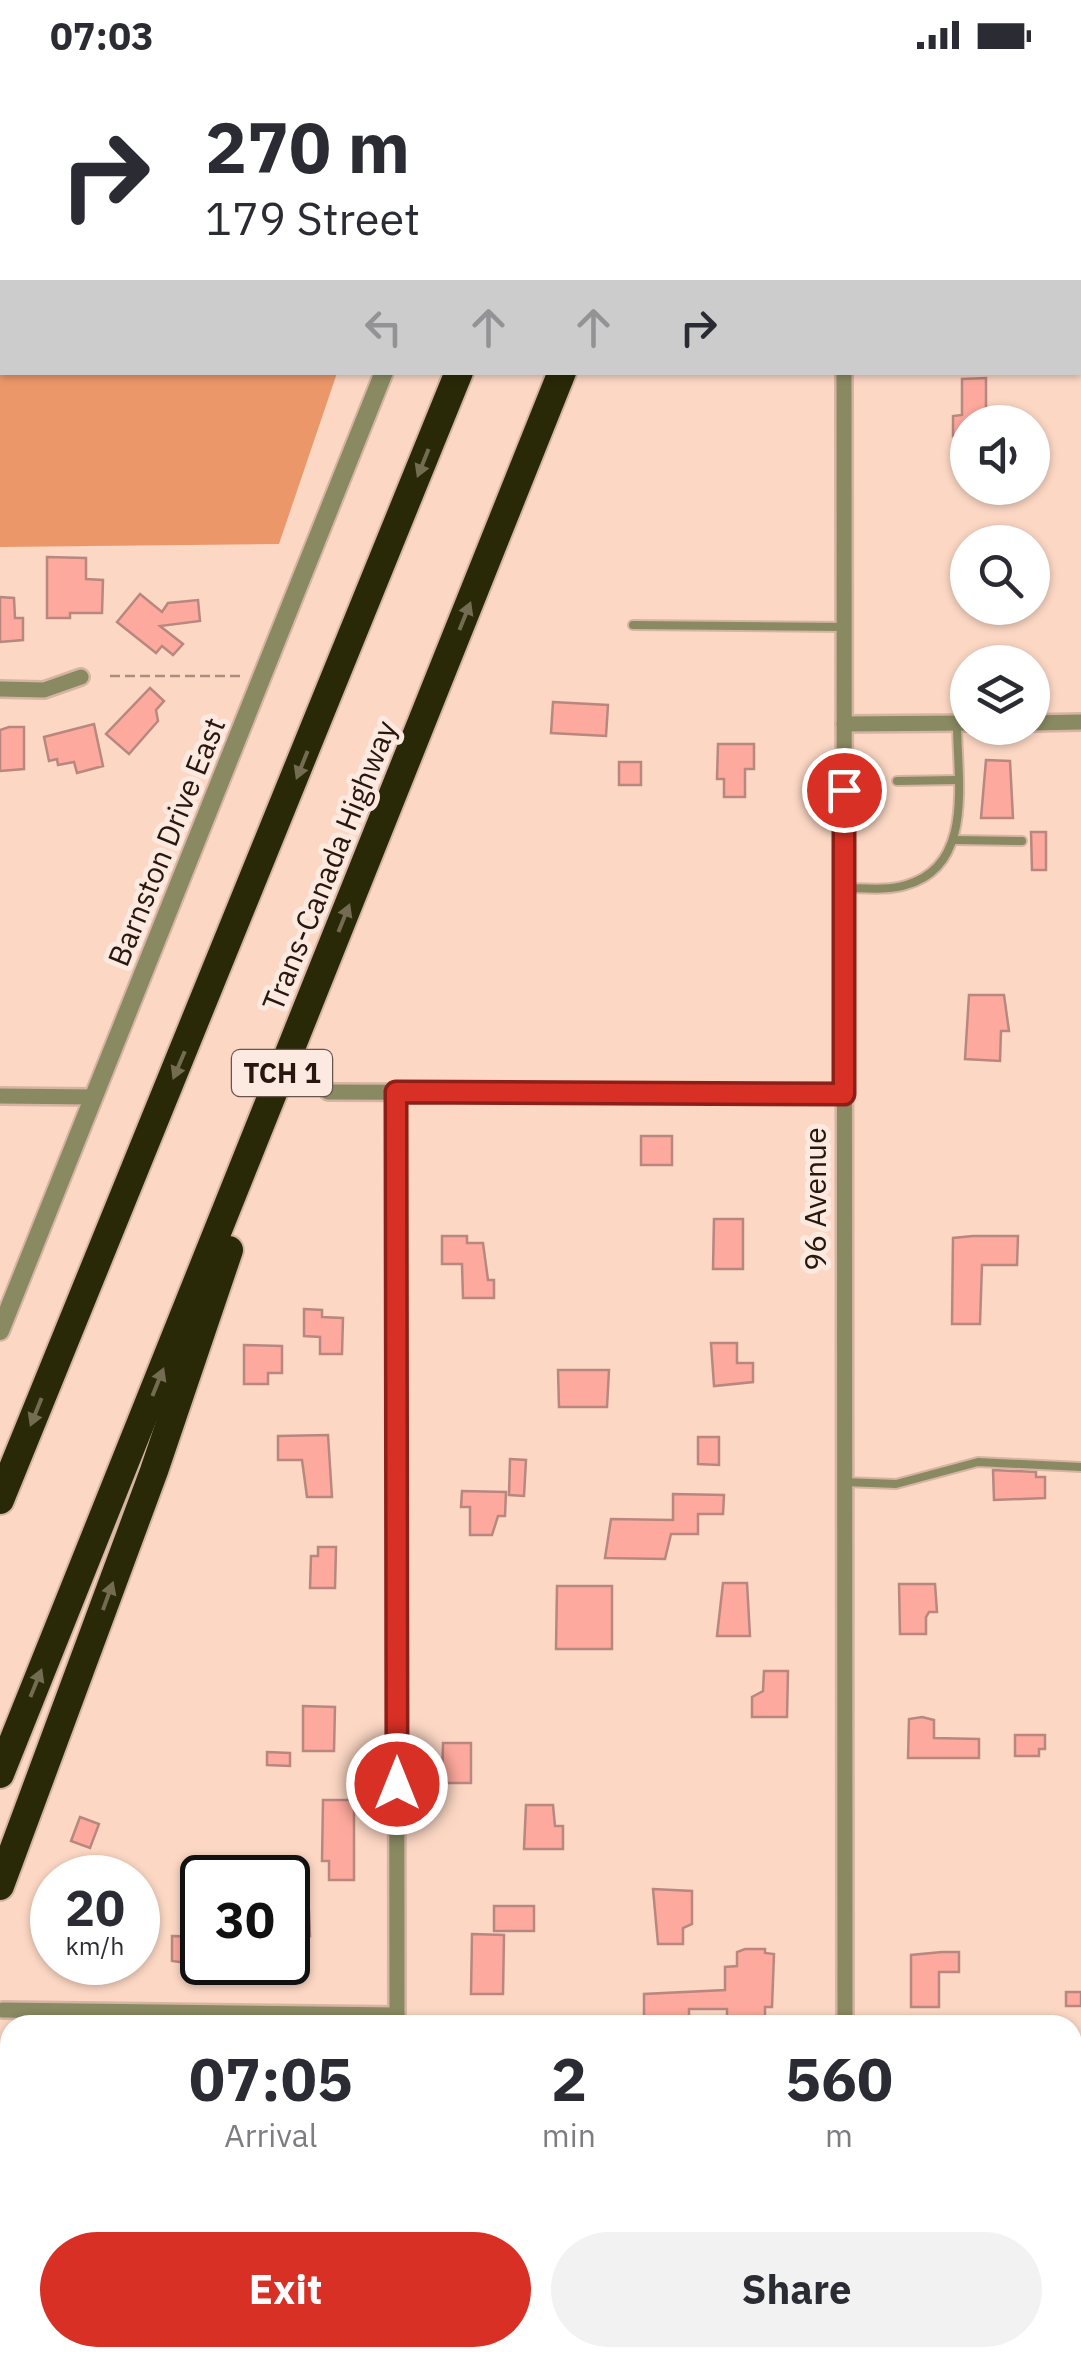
<!DOCTYPE html>
<html lang="en">
<head>
<meta charset="utf-8">
<style>
  :root { --surface:#fff; --page:#f2f2f3; --text:#2b2b33; --muted:#7c7c81; --accent:#d93025 }
  body { margin:0; font-family:"IBM Plex Sans",sans-serif; background:var(--page); color:var(--text); height:100vh; display:flex; flex-direction:column; font-size:38px; white-space:nowrap }
  * { box-sizing:border-box; margin:0 }
  p { font-size:32px; color:var(--muted) }
  .icon { flex:none; width:55px; height:55px; fill:none; stroke:currentColor; stroke-width:2; stroke-linecap:round; stroke-linejoin:round }
  .map { position:relative; flex:1; overflow:hidden }
  .panel { position:absolute; left:0px; top:1945px; width:1082px; height:352px; display:flex; flex-direction:column; background:var(--surface); border-radius:30px 30px 0 0; box-shadow:0 2px 8px #0004 }
  .panel>* { flex:none }
  .hud { position:absolute; left:0px; top:0px; width:1082px; height:305px; box-shadow:0 2px 8px #0004; background:#fff; color:var(--text); overflow:hidden }
  .tools { position:absolute; left:950px; top:335px; display:grid; gap:20px }
  .tools a { display:grid; place-items:center; width:100px; height:100px; border-radius:50%; background:var(--surface); box-shadow:0 2px 8px #0004; font-size:50px }
  .speed { position:absolute; left:30px; top:1785px; display:flex; gap:20px; font-size:50px; font-weight:700; text-align:center }
  .speed>* { display:grid; place-content:center; width:130px; height:130px; border-radius:50%; background:var(--surface); box-shadow:0 2px 8px #0004; line-height:1 }
  .speed small { font-size:25px; font-weight:400 }
  .speed .limit { border:5px solid #111; border-radius:15px; background:#fff; color:#111 }
  .pin { position:absolute; display:grid; place-items:center; width:85px; height:85px; color:#fff; margin:-42px; border:5px solid #fff; border-radius:50%; box-shadow:0 2px 10px #0007 }
  .me { position:absolute; width:110px; margin:-55px; rotate:0deg; stroke-linejoin:round; filter:drop-shadow(0 0 8px #0008) }
  .turn { display:flex; align-items:center; gap:35px; height:210px; padding:0 40px; font-size:45px }
  .turn .icon { width:130px; height:130px; stroke-width:2.5 }
  .turn b { display:block; font-size:70px; line-height:85px }
  .lanes { display:flex; align-items:center; height:95px; padding:0 40px; background:#0003; justify-content:center; gap:50px; direction:ltr }
  .lanes .off { opacity:.35 }
  .eta { display:flex; justify-content:space-evenly; align-items:center; height:170px; text-align:center }
  .eta b { font-size:60px; font-weight:800; line-height:70px }
  .button { display:flex; gap:20px; margin-top:auto; padding:20px 40px }
  .button a { flex:1; height:115px; border-radius:60px; background:var(--accent); color:#fff; font-size:40px; font-weight:800; line-height:115px; text-align:center }
  .button a+a { background:var(--page); color:var(--text) }
  .status { display:flex; justify-content:space-between; align-items:center; height:70px; padding:0 50px; background:var(--surface); direction:ltr }
  .status svg { height:28px; fill:currentColor }
  .map>svg:first-child { display:block }
  .green { fill:#eb9769 }
  .building { fill:#fea99d; stroke:#b88780; stroke-width:2.5 }
  .lines { fill:none; stroke-linecap:round; stroke-linejoin:round }
  .service-casing { stroke:#d6b4a3; stroke-width:12 }
  .minor-casing { stroke:#d6b4a3; stroke-width:20 }
  .tertiary-casing { stroke:#d6b4a3; stroke-width:22 }
  .motorway-casing { stroke:#d6b4a3; stroke-width:32 }
  .path { stroke:#aa8d7e; stroke-width:2.5; stroke-dasharray:10 5; stroke-linecap:butt }
  .service { stroke:#898a61; stroke-width:8 }
  .minor { stroke:#898a61; stroke-width:15 }
  .tertiary { stroke:#898a61; stroke-width:18 }
  .motorway { stroke:#292907; stroke-width:28 }
  .oneway { fill:#736c53 }
  .route-casing { stroke:#8d1f18; stroke-width:25 }
  .route { stroke:#d93025; stroke-width:18 }
  .labels { text-anchor:middle; stroke-width:10; stroke-linejoin:round; paint-order:stroke }
  .shield { fill:#fce9df; stroke:#67564d; stroke-width:2.5 }
  .shield-label { font-size:28px; font-weight:bold; fill:#27170f }
  .street-label { font-size:30px; fill:#27170f; stroke:#fce9df }
</style>
</head>
<body>
<div class="status"><b>07:03</b><svg viewBox="0 0 49 12"><path d="M0 12V9h3v3zM5 12V6h3v6zM10 12V3h3v9zM15 12V0h3v12zM26 1h20v11H26zM47 4h2v5h-2z"/></svg></div>
<div class="map">
<svg width="1081" height="2296" viewBox="0 0 1081 2296">
  <rect width="100%" height="100%" fill="#fcd7c4"/>
  <g class="green">
    <path d="M0,0H467L2,2L0,43Z"/>
    <path d="M0,174L2,302L337,303L279,474L0,477Z"/>
    <path d="M0,2105L10,2107V2288H208L209,2296H0Z"/>
  </g>
  <g class="building">
    <path d="M986,308V352H968V366H953V346L962,345V309Z"/>
    <path d="M47,487L86,488V509L103,510L102,543H70V548H47Z"/>
    <path d="M140,524L162,542L168,533L198,530L200,551L160,556L183,574L173,585L162,576L156,583L117,552Z"/>
    <path d="M0,527L14,528L15,548H23V570L0,572Z"/>
    <path d="M150,618L164,631L156,640L158,651L129,684L106,664Z"/>
    <path d="M553,632L608,635L606,666L551,663Z"/>
    <path d="M94,654L103,696L77,703L74,692L58,695L57,689L49,691L44,667Z"/>
    <path d="M9,657H24V699L0,701V660Z"/>
    <path d="M718,674H754V699H745V727H724V709H717Z"/>
    <path d="M986,690L1010,691L1013,748H981Z"/>
    <rect x="619" y="692" width="22" height="23"/>
    <path d="M1031,762H1046V800H1032Z"/>
    <path d="M969,925H1004L1009,961H1001L1000,991L965,989Z"/>
    <rect x="641" y="1066" width="31" height="29"/>
    <path d="M714,1149H743V1199H713Z"/>
    <path d="M442,1166H467V1173H483L488,1210H494V1228H463L462,1194H442Z"/>
    <path d="M973,1166H1018L1017,1195H982L980,1254H952L953,1168Z"/>
    <path d="M304,1239L322,1240V1247L343,1248L342,1284H320V1267L304,1266Z"/>
    <path d="M711,1273H737V1293H753V1312L714,1316Z"/>
    <path d="M244,1275L282,1276V1303H268V1314H244Z"/>
    <path d="M558,1300H609L607,1337H559Z"/>
    <path d="M328,1365L332,1427H307L302,1390H278V1366Z"/>
    <path d="M698,1367H719V1395L698,1394Z"/>
    <path d="M510,1389L526,1390L524,1426L509,1425Z"/>
    <path d="M993,1400L1036,1402V1407H1045V1428L994,1430Z"/>
    <path d="M462,1421L506,1422L505,1446H498L492,1465H470V1437H461Z"/>
    <path d="M673,1424L724,1425L723,1444H698V1464H671L665,1489L605,1488L611,1449L673,1450Z"/>
    <path d="M318,1477H336L335,1518H310L311,1486H318Z"/>
    <path d="M723,1513H747L750,1566H717Z"/>
    <path d="M899,1514H935L937,1542H929L926,1547V1564H900Z"/>
    <path d="M557,1516H612V1579H556Z"/>
    <path d="M764,1601H788L787,1647H752V1627L763,1621Z"/>
    <path d="M303,1636L335,1637L334,1681H303Z"/>
    <path d="M922,1647L934,1650V1668L979,1669V1688H908L909,1649Z"/>
    <path d="M1015,1665H1045V1679H1039V1686H1015Z"/>
    <path d="M443,1673H471V1713H442Z"/>
    <path d="M267,1682L290,1683V1696L267,1695Z"/>
    <path d="M323,1730H354V1810H329V1791H322Z"/>
    <path d="M526,1735H553L555,1756H563V1779H524Z"/>
    <path d="M80,1747L99,1754L90,1778L71,1771Z"/>
    <path d="M653,1819L692,1821V1854L683,1858V1874H658Z"/>
    <rect x="494" y="1836" width="40" height="25"/>
    <path d="M309,1841L310,1866L288,1867V1842Z"/>
    <path d="M472,1864L504,1865L503,1924H471Z"/>
    <path d="M172,1866L202,1867V1895L172,1891Z"/>
    <path d="M745,1879H765V1883L774,1884L772,1937H765V1950H727V1939H689V1951L644,1950V1924L725,1920V1897L737,1896V1882Z"/>
    <path d="M942,1882H959V1902H939V1937H911V1885Z"/>
    <rect x="1066" y="1922" width="15" height="14"/>
  </g>
  <g class="lines">
    <g class="service-casing">
      <g id="service">
        <path d="M633,555L844,557"/>
        <path d="M897,711L957,710"/>
        <path d="M955,770L1022,771"/>
        <path d="M844,818C863,818 887,821 906,815C975,796 957,709 957,653"/>
        <path d="M845,1412L896,1414L978,1392L1081,1397"/>
        <path d="M34,2288L45,2296"/>
        <path d="M664,2288L666,2296"/>
        <path d="M88,2296L92,2288"/>
        <path d="M203,2296L204,2288"/>
        <path d="M739,2296V2288"/>
      </g>
    </g>
    <g class="minor-casing">
      <g id="minor">
        <path d="M844,2V0"/>
        <path d="M844,302L845,1955"/>
        <path d="M0,619L44,620L81,607"/>
        <path d="M1032,653L1081,652"/>
        <path d="M844,654L968,653"/>
        <path d="M328,1022L844,1024"/>
        <path d="M396,1022L397,1955"/>
        <path d="M0,1026L94,1027"/>
        <path d="M3,1940L397,1945"/>
        <path d="M845,2288V2296"/>
        <path d="M394,2296V2288"/>
      </g>
    </g>
    <g class="tertiary-casing">
      <g id="tertiary">
        <path d="M503,2L504,0"/>
        <path d="M0,1261L384,302"/>
      </g>
    </g>
    <g class="motorway-casing">
      <g id="motorway">
        <path d="M579,2L580,0"/>
        <path d="M683,2L684,0"/>
        <path d="M0,1430L459,302"/>
        <path d="M0,1704L562,302"/>
        <path d="M0,1816L154,1401L229,1180"/>
      </g>
    </g>
    <path class="path" d="M110,606H244"/>
    <use href="#service" class="service"/>
    <use href="#minor" class="minor"/>
    <use href="#tertiary" class="tertiary"/>
    <use href="#motorway" class="motorway"/>
  </g>
  <defs><path id="oneway-solid" d="M-6-.8H1V-3.2L6.5 0L1 3.2V.8H-6Z" transform="scale(2.5)"/></defs>
  <g class="oneway">
    <use href="#oneway-solid" transform="translate(423 393) rotate(112)"/>
    <use href="#oneway-solid" transform="translate(465 546) rotate(-68)"/>
    <use href="#oneway-solid" transform="translate(302 695) rotate(112)"/>
    <use href="#oneway-solid" transform="translate(344 848) rotate(-68)"/>
    <use href="#oneway-solid" transform="translate(179 995) rotate(113)"/>
    <use href="#oneway-solid" transform="translate(158 1312) rotate(-68)"/>
    <use href="#oneway-solid" transform="translate(36 1342) rotate(112)"/>
    <use href="#oneway-solid" transform="translate(108 1526) rotate(-70)"/>
    <use href="#oneway-solid" transform="translate(36 1613) rotate(-68)"/>
  </g>
  <g class="lines">
    <g class="route-casing">
      <path id="route" d="M397,1714L396,1022L844,1024V720"/>
    </g>
    <use href="#route" class="route"/>
  </g>
  <g class="labels">
    <rect class="shield" x="232" y="980" width="100" height="46" rx="8"/>
    <g class="shield-label">
      <text x="282" y="1013">TCH 1</text>
    </g>
    <g class="street-label">
      <text transform="translate(167 772) rotate(-68)" y="10">Barnston Drive East</text>
      <text transform="translate(330 796) rotate(-68)" y="10">Trans-Canada Highway</text>
      <text transform="translate(816 1129) rotate(-90)" y="10">96 Avenue</text>
    </g>
  </g>
</svg>
<div class="tools">
<a><svg class="icon" aria-label="sound" viewBox="0 0 24 24"><path d="M4 9h4l5-4v14l-5-4H4zM17 9q2 3 0 6"/></svg></a>
<a><svg class="icon" aria-label="search" viewBox="0 0 24 24"><circle cx="10" cy="10" r="6"/><path d="M15 15l6 6"/></svg></a>
<a><svg class="icon" aria-label="layers" viewBox="0 0 24 24"><path d="M12 4l9 5-9 5-9-5zM3 14l9 5 9-5"/></svg></a>
</div>
<div class="speed"><div>20<small>km/h</small></div><div class="limit">30</div></div>
<div class="pin" style="left:844px;top:720px;background:#d93025"><svg class="icon" aria-label="arrive" viewBox="0 0 24 24"><path d="M6 21V4h12l-3 4 3 4H6"/></svg></div>
<svg class="me" style="left:397px;top:1714px" viewBox="-20 -20 40 40"><circle r="17" fill="#d93025" stroke="#fff" stroke-width="3"/><path d="M0-11L8 9 0 5-8 9z" fill="#fff"/></svg>
<div class="hud">
<div class="turn"><svg class="icon" aria-label="right" viewBox="0 0 24 24"><path d="M7 20v-9h11M14 6l5 5-5 5"/></svg><div><b>270 m</b>179 Street</div></div>
<div class="lanes"><svg class="icon off" aria-label="left" viewBox="0 0 24 24"><path d="M17 20v-9H6M10 6l-5 5 5 5"/></svg><svg class="icon off" aria-label="ahead" viewBox="0 0 24 24"><path d="M12 20V5M6 11l6-6 6 6"/></svg><svg class="icon off" aria-label="ahead" viewBox="0 0 24 24"><path d="M12 20V5M6 11l6-6 6 6"/></svg><svg class="icon" aria-label="right" viewBox="0 0 24 24"><path d="M7 20v-9h11M14 6l5 5-5 5"/></svg></div>
</div>
<section class="panel">
<div class="eta">
<div><b>07:05</b><p>Arrival</p></div>
<div><b>2</b><p>min</p></div>
<div><b>560</b><p>m</p></div>
</div>
<div class="button"><a>Exit</a><a>Share</a></div>
</section>
</div>
</body>
</html>
